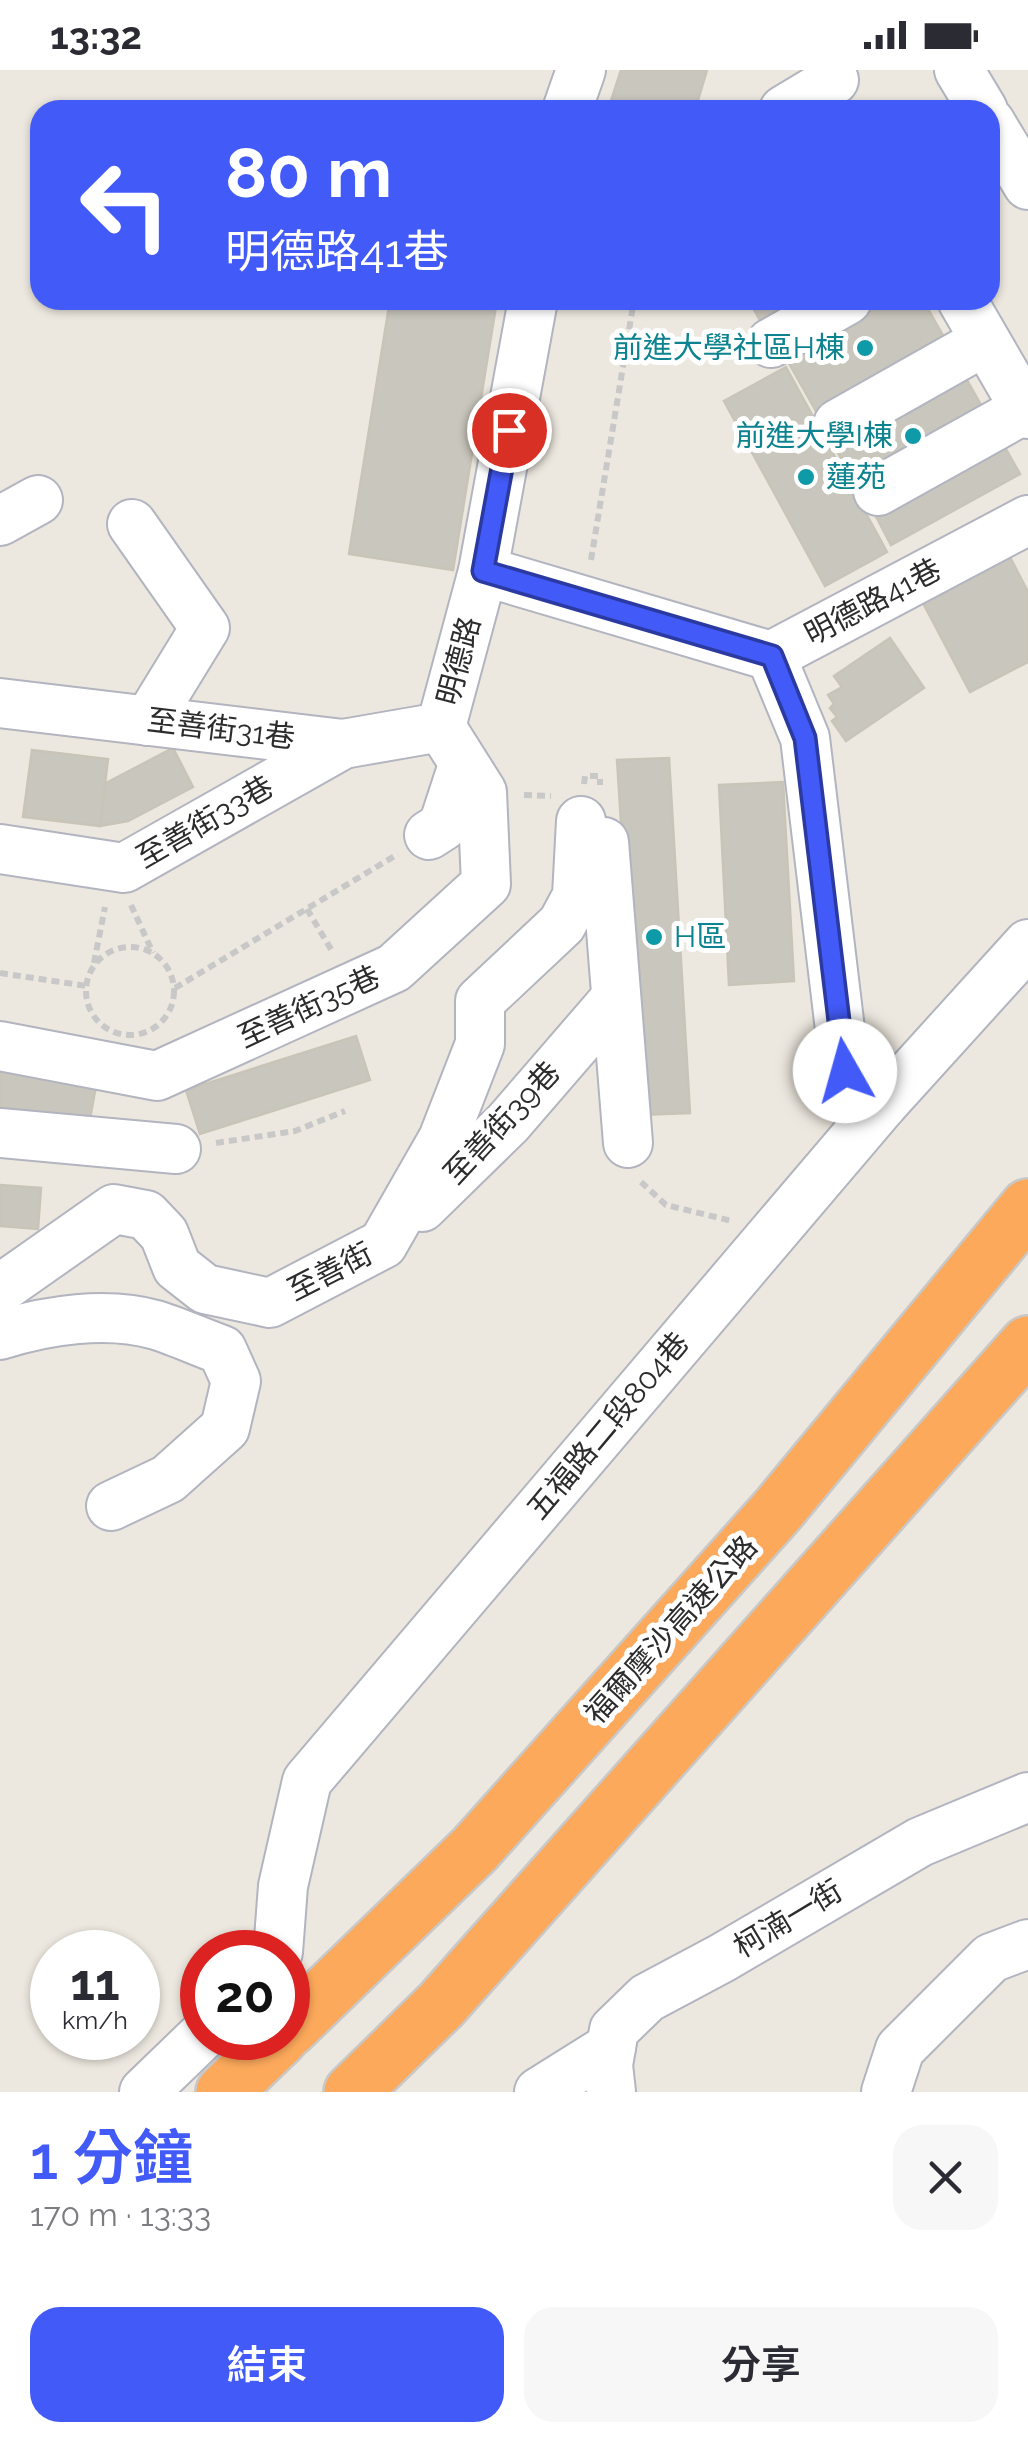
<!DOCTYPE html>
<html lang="zh-TW">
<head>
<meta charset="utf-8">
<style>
  :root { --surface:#fff; --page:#f7f7f7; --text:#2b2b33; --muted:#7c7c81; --accent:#425af8 }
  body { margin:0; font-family:Raleway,"Noto Sans TC",sans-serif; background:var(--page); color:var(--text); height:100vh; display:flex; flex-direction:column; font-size:38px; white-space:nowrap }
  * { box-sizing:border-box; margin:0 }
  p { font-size:32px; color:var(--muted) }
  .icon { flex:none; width:55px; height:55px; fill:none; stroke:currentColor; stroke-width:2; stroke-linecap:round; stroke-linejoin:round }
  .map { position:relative; height:2022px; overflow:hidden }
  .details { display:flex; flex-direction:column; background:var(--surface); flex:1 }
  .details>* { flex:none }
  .guide { position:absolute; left:30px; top:30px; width:970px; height:210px; border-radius:30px; box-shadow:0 2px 8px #0004; background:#425af8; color:#fff; overflow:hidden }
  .speed { position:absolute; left:30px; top:1860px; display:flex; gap:20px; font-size:50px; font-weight:700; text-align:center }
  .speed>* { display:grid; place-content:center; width:130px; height:130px; border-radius:50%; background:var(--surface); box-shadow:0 2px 8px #0004; line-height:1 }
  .speed small { font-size:25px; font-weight:400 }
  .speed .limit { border:15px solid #d22; background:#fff; color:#111 }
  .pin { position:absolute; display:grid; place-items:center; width:85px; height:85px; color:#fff; margin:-42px; border:5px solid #fff; border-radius:50%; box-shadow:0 2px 10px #0007 }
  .me { position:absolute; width:110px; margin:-55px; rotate:353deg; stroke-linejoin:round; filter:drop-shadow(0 0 8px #0008) }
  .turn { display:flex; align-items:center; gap:35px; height:210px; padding:0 30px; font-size:45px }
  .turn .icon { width:130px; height:130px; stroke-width:2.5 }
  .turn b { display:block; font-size:70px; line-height:85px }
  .round { display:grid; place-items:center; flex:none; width:105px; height:105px; border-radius:30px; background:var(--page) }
  .summary { display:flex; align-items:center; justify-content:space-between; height:170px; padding:0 30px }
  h1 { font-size:60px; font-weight:600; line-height:75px; color:var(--accent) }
  .cta { display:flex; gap:20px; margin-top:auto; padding:20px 30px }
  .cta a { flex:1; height:115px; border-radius:30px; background:var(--accent); color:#fff; font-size:40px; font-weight:600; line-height:115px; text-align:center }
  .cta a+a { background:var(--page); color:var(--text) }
  .status { display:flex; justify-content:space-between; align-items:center; height:70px; padding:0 50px; background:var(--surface); direction:ltr }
  .status svg { height:28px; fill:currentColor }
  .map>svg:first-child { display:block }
  .building { fill:#c9c6bd; stroke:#c9c4b8; stroke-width:2.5 }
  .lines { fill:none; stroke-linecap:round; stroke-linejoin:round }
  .minor-casing { stroke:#b2b4bf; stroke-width:52 }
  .highway-casing { stroke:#c8c8c8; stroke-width:60 }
  .path { stroke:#c8c8c8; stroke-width:6; stroke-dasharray:8 5; stroke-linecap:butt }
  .minor { stroke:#fff; stroke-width:48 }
  .highway { stroke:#fca95b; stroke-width:55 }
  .route-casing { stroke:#2b3aa1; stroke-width:25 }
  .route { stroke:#425af8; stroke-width:18 }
  .culture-dot { fill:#0f9aa8; stroke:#fff; stroke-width:4 }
  .labels { text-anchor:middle; stroke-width:10; stroke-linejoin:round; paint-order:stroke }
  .culture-label { font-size:30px; fill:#0d838f; stroke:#fff; text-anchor:end }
  .street-label { font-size:30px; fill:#2c2c2c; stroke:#fff }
</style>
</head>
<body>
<div class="status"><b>13:32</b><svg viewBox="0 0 49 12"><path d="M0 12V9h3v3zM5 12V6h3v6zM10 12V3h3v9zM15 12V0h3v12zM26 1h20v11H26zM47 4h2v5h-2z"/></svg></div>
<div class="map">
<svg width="1028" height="2022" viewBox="0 0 1028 2022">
  <rect width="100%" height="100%" fill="#ede8df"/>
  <g class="building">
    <path d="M621,0H707L695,40H608Z"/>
    <path d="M390,230H497L453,500L349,484Z"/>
    <path d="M749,230H818L765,260Z"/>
    <path d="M889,230H923L945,269L816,341L786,288Z"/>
    <path d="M786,297L887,482L825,516L724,331Z"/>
    <path d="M967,310L990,351L859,422L837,381Z"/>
    <path d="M997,363L1020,404L891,475L869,433Z"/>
    <path d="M1010,487L1028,522V592L970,622L923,533Z"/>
    <path d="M890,568L924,618L846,671L832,651L837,647L830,638L834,634L828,625L842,617L834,606Z"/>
    <path d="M173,678L193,717L128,751L100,756L106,713Z"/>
    <path d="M32,680L108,689L100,756L23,747Z"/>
    <path d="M669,688L690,1043L640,1045L617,690Z"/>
    <path d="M783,712L794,911L729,915L719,715Z"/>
    <path d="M356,966L370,1010L200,1064L186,1020Z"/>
    <path d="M0,989L98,1005L89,1054L0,1040Z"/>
    <path d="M0,1115L41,1118L38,1159L0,1156Z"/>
  </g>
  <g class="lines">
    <g class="minor-casing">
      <g id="minor">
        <path d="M959,0L983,40"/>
        <path d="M567,40L581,0"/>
        <path d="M784,40L834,10"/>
        <path d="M990,52L1028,115"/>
        <path d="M962,230L1028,344"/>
        <path d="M771,273L847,230"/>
        <path d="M838,354L985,271"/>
        <path d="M878,421L1025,339"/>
        <path d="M0,451L38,430"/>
        <path d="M132,454L205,558L148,651"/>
        <path d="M483,501L771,586L1028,450"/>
        <path d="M771,586L805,668L845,1001L883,1034"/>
        <path d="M0,633L343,674L441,657"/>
        <path d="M441,657L483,501L533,230"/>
        <path d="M429,765L443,756L463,695"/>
        <path d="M604,772L628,1073"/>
        <path d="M0,779L124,798L343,674"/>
        <path d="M0,976L157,1006L394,898L486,814L482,722L441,657"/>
        <path d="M0,1063L176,1079"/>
        <path d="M422,1137L508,1053L616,928"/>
        <path d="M0,1219L114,1139L146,1145L164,1164L177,1197L205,1219L270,1233L383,1174L443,1069L480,974V931L562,854L577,826L581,751"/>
        <path d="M0,1265C47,1250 107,1241 156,1255C178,1262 200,1272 222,1280L236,1311L225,1358L168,1409L111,1436"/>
        <path d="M278,1882L283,1816L307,1711L883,1034L1028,874"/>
        <path d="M144,2022L202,1966"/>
        <path d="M539,2022L611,1977"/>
        <path d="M611,2022L608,1995L614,1960L647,1928L722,1888L920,1772L1028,1727"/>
        <path d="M886,2022L900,1979L991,1888L1028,1874"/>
      </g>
    </g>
    <g class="highway-casing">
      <g id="highway">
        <path d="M288,1960L475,1779L777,1441L1028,1137"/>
        <path d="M224,2022L280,1968"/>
        <path d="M352,2022L441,1935L1028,1274"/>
      </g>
    </g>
    <g class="path">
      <path d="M591,490L634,230"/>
      <path d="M584,714L585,706H600V715"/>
      <path d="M524,725L551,726"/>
      <path d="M131,835L153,883"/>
      <path d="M307,839L332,881"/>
      <circle cx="130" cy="921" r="44"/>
      <path d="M94,893L105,837"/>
      <path d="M0,903L87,916"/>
      <path d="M175,918L398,784"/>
      <path d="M216,1073L295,1061L345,1041"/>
      <path d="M641,1112L666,1135L732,1151"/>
    </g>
    <use href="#minor" class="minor"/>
    <use href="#highway" class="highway"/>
  </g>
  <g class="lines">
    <g class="route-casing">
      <path id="route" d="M509,360L483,501L772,586L805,668L845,1001"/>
    </g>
    <use href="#route" class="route"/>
  </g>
  <g class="culture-dot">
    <circle cx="865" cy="278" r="10"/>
    <circle cx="913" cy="366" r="10"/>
    <circle cx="806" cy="407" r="10"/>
    <circle cx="654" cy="867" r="10"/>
  </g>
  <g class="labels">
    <g class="culture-label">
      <text x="845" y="288">前進大學社區H棟</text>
      <text x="893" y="376">前進大學I棟</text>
      <text x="826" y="417" text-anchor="start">蓮苑</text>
      <text x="674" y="877" text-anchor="start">H區</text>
    </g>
    <g class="street-label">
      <text transform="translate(873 532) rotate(-28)" y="10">明德路41巷</text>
      <text transform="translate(459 591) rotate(-75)" y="10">明德路</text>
      <text transform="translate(221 659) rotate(7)" y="10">至善街31巷</text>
      <text transform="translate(205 752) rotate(-30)" y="10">至善街33巷</text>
      <text transform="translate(309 937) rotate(-25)" y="10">至善街35巷</text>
      <text transform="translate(502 1053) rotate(-47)" y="10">至善街39巷</text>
      <text transform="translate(330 1202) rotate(-27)" y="10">至善街</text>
      <text transform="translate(608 1356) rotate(-50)" y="10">五福路二段804巷</text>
      <text transform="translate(671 1560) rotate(-48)" y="10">福爾摩沙高速公路</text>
      <text transform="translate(788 1849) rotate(-31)" y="10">柯湳一街</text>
    </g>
  </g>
</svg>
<div class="speed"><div>11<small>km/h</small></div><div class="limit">20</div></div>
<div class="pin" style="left:509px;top:360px;background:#d93025"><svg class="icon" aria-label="arrive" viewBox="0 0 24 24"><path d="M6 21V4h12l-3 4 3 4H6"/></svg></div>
<svg class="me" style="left:845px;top:1001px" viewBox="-20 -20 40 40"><circle r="19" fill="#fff"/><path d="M0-13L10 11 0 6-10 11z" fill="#425af8"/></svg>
<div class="guide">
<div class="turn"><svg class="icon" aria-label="left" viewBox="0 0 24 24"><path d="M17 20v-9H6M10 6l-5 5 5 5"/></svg><div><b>80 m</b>明德路41巷</div></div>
</div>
</div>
<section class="details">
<div class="summary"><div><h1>1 分鐘</h1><p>170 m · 13:33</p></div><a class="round"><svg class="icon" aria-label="close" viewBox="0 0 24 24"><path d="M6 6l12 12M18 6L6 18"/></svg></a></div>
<div class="cta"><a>結束</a><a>分享</a></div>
</section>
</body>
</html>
